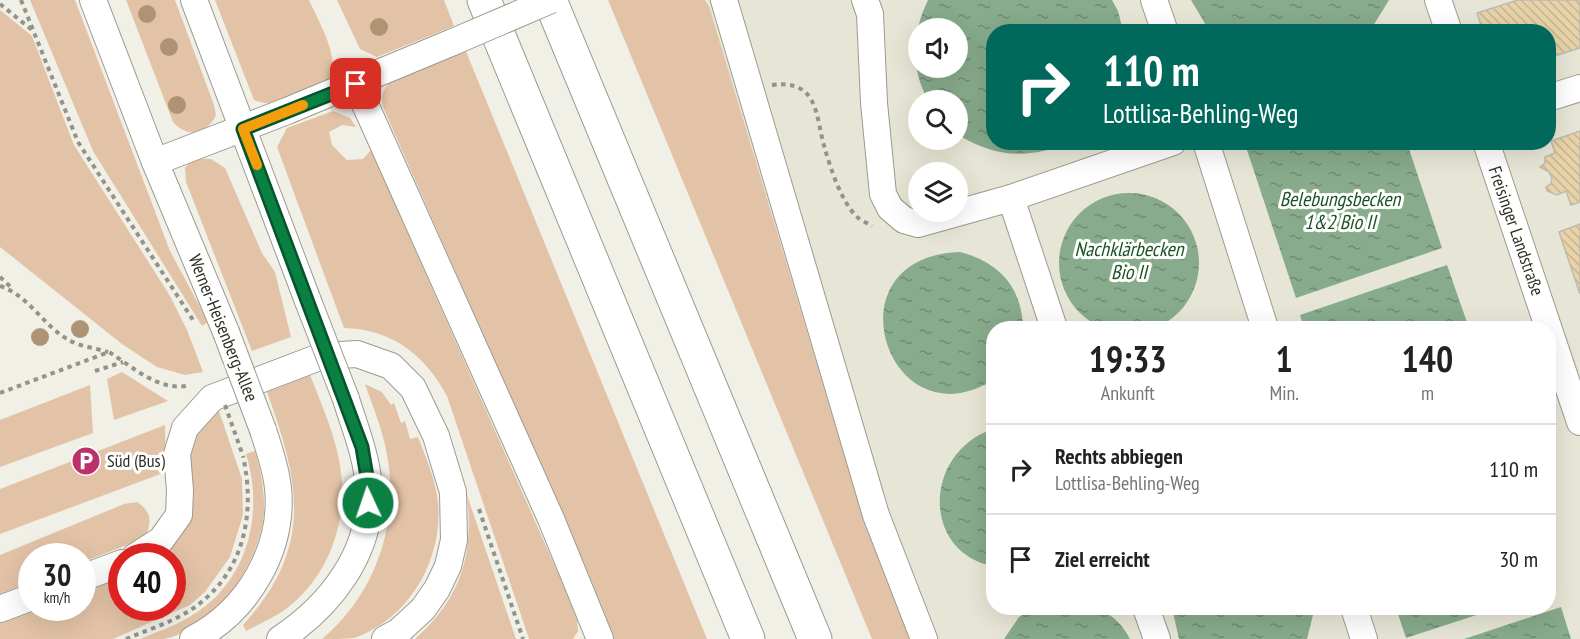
<!DOCTYPE html>
<html lang="de">
<head>
<meta charset="utf-8">
<style>
  :root { --surface:#fff; --page:#f2f2f2; --text:#222; --muted:#767676; --line:#e0e0e0 }
  body { margin:0; font-family:"PT Sans Narrow",sans-serif; background:var(--page); color:var(--text); height:100vh; display:flex; flex-direction:column; font-size:22px; white-space:nowrap }
  * { box-sizing:border-box; margin:0 }
  p { font-size:20px; color:var(--muted) }
  .icon { flex:none; width:33px; height:33px; fill:none; stroke:currentColor; stroke-width:2; stroke-linecap:round; stroke-linejoin:round }
  .map { position:relative; flex:1; overflow:hidden }
  .details { position:absolute; left:986px; top:321px; width:570px; height:294px; display:flex; flex-direction:column; background:var(--surface); border-radius:24px; box-shadow:0 6px 24px #0002 }
  .details>* { flex:none }
  .top-card { position:absolute; left:986px; top:24px; width:570px; height:126px; border-radius:24px; box-shadow:0 6px 24px #0002; background:#00695c; color:#fff; overflow:hidden }
  .controls { position:absolute; left:908px; top:18px; display:grid; gap:12px }
  .controls a { display:grid; place-items:center; width:60px; height:60px; border-radius:50%; background:var(--surface); box-shadow:0 6px 24px #0002; font-size:30px }
  .speed { position:absolute; left:18px; top:543px; display:flex; gap:12px; font-size:30px; font-weight:700; text-align:center }
  .speed>* { display:grid; place-content:center; width:78px; height:78px; border-radius:50%; background:var(--surface); box-shadow:0 6px 24px #0002; line-height:1 }
  .speed small { font-size:15px; font-weight:400 }
  .speed .limit { border:9px solid #d22; background:#fff; color:#111 }
  .pin { position:absolute; display:grid; place-items:center; width:51px; height:51px; color:#fff; margin:-26px; border-radius:12px; box-shadow:0 3px 9px #0006 }
  .me { position:absolute; width:66px; margin:-33px; rotate:357deg; stroke-linejoin:round; filter:drop-shadow(0 0 4px #0008) }
  .turn { display:flex; align-items:center; gap:21px; height:126px; padding:0 18px; font-size:27px }
  .turn .icon { width:78px; height:78px; stroke-width:2.5 }
  .turn b { display:block; font-size:42px; line-height:51px }
  .eta { display:flex; justify-content:space-evenly; align-items:center; height:102px; text-align:center }
  .eta b { font-size:36px; font-weight:800; line-height:42px }
  ul { padding:0; list-style:none }
  li { display:flex; align-items:center; gap:18px; height:90px; padding:0 18px; border-top:2px solid var(--line) }
  li div { flex:1 }
  li b { display:block; font-size:22px }
  li em { font-style:normal }
  .map>svg:first-child { display:block }
  .built { fill:#e7e6d6; fill-rule:evenodd }
  .grass { fill:#e3c3a7 }
  .water { fill:url(#water-ripples); fill-rule:evenodd }
  .building { fill:url(#building-back-hatch); stroke:#bebab1; stroke-width:1.5 }
  .lines { fill:none; stroke-linecap:round; stroke-linejoin:round }
  .minor-casing { stroke:#9b9b91; stroke-width:28 }
  .highway-casing { stroke:#9b9b91; stroke-width:35 }
  .path { stroke:#93938c; stroke-width:4; stroke-dasharray:4.5 4.5; stroke-linecap:butt }
  .minor { stroke:#fff; stroke-width:26 }
  .highway { stroke:#fff; stroke-width:33 }
  .minor-bridge-casing { stroke:#9b9b91; stroke-width:28; stroke-linecap:butt }
  .path-bridge { stroke:#93938c; stroke-width:4; stroke-dasharray:4.5 4.5; stroke-linecap:butt }
  .minor-bridge { stroke:#fff; stroke-width:26 }
  .tree { fill:#ae9475 }
  .route-casing { stroke:#07532c; stroke-width:15 }
  .route { stroke:#0b8043; stroke-width:10 }
  .slow { stroke:#f59e0b; stroke-width:10 }
  .labels { text-anchor:middle; stroke-width:6; stroke-linejoin:round; paint-order:stroke }
  .street-label { font-size:18px; fill:#2e2e2a; stroke:#fffffe }
  .poi-label { font-size:18px; fill:#2e2e2a; stroke:#fffffe; text-anchor:start }
  .water-label { font-size:20px; font-style:italic; fill:#1c5229; stroke:#fffffe }
</style>
</head>
<body>
<div class="map">
<svg width="1580" height="639" viewBox="0 0 1580 639">
  <defs>
    <pattern id="water-ripples" width="26" height="14" patternUnits="userSpaceOnUse" patternTransform="scale(1.5)"><rect width="26" height="14" fill="#88ab8c"/><path d="M2 4q2-2 4 0t4 0M15 11q2-2 4 0t4 0" fill="none" stroke="#708c73"/></pattern>
    <pattern id="building-back-hatch" width="6" height="6" patternUnits="userSpaceOnUse" patternTransform="scale(1.5)"><rect width="6" height="6" fill="#e8d3a9"/><path d="M-1 5l2 2M0 0l6 6M5-1l2 2" fill="none" stroke="#c7b592"/></pattern>
  </defs>
  <rect width="100%" height="100%" fill="#f1f0e7"/>
  <path class="built" d="M707,0H1580V639H916L856,494ZM918,28H957V68H918ZM993,32H1548V142H993ZM918,100H957V140H918ZM918,172H957V212H918ZM993,328H1548V608H993Z"/>
  <g class="grass">
    <path d="M30,0H75L170,251L208,322L202,326L93,151Z"/>
    <path d="M126,0H175L214,105L216,115C207,134 188,139 173,122Z"/>
    <path d="M215,0H309C318,21 347,67 324,85C317,90 306,92 298,95C281,102 272,107 254,100Z"/>
    <path d="M337,0H444L454,26L377,57L360,49Z"/>
    <path d="M608,0H705L709,6L856,494L916,639H872Z"/>
    <path d="M0,10L32,36L74,145L170,296L187,330L203,372L185,375L157,367L122,344L0,247Z"/>
    <path d="M465,49L707,639H613L562,515L383,107C381,95 383,88 393,80Z"/>
    <path d="M333,111L350,118L356,127L342,125L329,132L332,145L347,160L363,159L371,150L577,616L578,631L573,639H529L447,396C425,355 392,329 344,328L277,147L287,128Z"/>
    <path d="M193,158L211,159L225,168L262,253L275,272L291,337L252,351L186,182L185,168Z"/>
    <path d="M122,372L168,401L114,420L107,379Z"/>
    <path d="M310,375C334,435 356,483 332,547C323,571 307,593 286,609C274,618 259,624 246,631L243,625C314,547 300,483 267,392Z"/>
    <path d="M365,384L382,392L391,405L394,403L401,423L405,421L410,439L418,437C426,458 436,480 438,503C443,560 409,619 354,638C345,639 332,639 322,639C375,595 400,523 387,455C383,431 373,407 365,384Z"/>
    <path d="M90,385L93,433L0,467V420Z"/>
    <path d="M219,411L242,479L243,515L230,557L205,592L190,605L113,639H0V620L33,608H82L83,589L121,574L122,608H172V556H159C202,526 163,447 219,411Z"/>
    <path d="M165,425L166,472L0,534V489Z"/>
    <path d="M255,451C261,471 265,493 264,514C259,564 215,630 163,639C156,639 148,639 140,639C157,632 175,626 191,616C247,583 265,514 246,454Z"/>
    <path d="M467,495L516,639H415C461,598 474,555 467,495Z"/>
    <path d="M137,502C152,512 152,521 145,538L83,562L82,556H32L31,582L0,594V555L124,504Z"/>
  </g>
  <g class="water">
    <path d="M928,0H1112L1118,11L1123,31L993,32V142L1069,143C1028,159 995,158 957,134V100H928C910,68 912,33 928,0ZM957,28V68H918V28Z"/>
    <path d="M1191,0H1389L1370,31L1210,32Z"/>
    <path d="M1250,142L1407,143L1442,248L1296,298L1245,144Z"/>
    <circle cx="1129" cy="263" r="70"/>
    <path d="M960,252C998,262 1020,285 1023,324V328H993V380C887,446 826,256 960,252Z"/>
    <path d="M1447,265L1469,328H1304L1300,315Z"/>
    <path d="M993,429V566C922,553 922,453 993,429Z"/>
    <path d="M1561,607L1571,639H1464Z"/>
    <path d="M1034,608C1075,607 1108,597 1130,639H1004L1019,617Z"/>
    <path d="M1172,608H1314V611L1307,639H1179Z"/>
    <path d="M1396,608H1498L1406,638Z"/>
  </g>
  <g class="building">
    <path d="M1518,0H1580V48L1548,58V32H1483L1477,13Z"/>
    <path d="M1580,131V202L1571,205L1566,191L1557,195L1547,191L1546,187L1551,184L1552,178L1549,172L1540,167L1545,163V157L1555,153L1551,141Z"/>
    <path d="M1580,224V294L1559,232Z"/>
  </g>
  <g class="lines">
    <g class="minor-casing">
      <g id="minor">
        <path d="M93,0L155,162L226,332"/>
        <path d="M194,0L308,301"/>
        <path d="M724,0L876,515L924,639"/>
        <path d="M865,0L870,14L874,103L883,194L890,208L904,220L918,224L1011,198L1173,142"/>
        <path d="M1154,0L1165,32"/>
        <path d="M1438,0L1449,32"/>
        <path d="M356,84L551,519L600,639"/>
        <path d="M1548,98L1580,88"/>
        <path d="M1206,142L1265,328"/>
        <path d="M1486,142L1580,422"/>
        <path d="M155,162L287,111L453,42"/>
        <path d="M1011,198L1054,328"/>
        <path d="M136,556L161,540L179,515L180,490L177,454L185,428L212,398L322,356L357,354L391,366L413,388L436,436L453,492L454,540L448,566L437,589L423,609L398,632L385,639"/>
        <path d="M82,578L122,563"/>
        <path d="M1146,608L1157,639"/>
        <path d="M1354,608L1364,639"/>
        <path d="M0,609L32,597"/>
        <path d="M193,639C248,611 284,549 278,488C276,468 269,449 263,430"/>
        <path d="M280,639C330,606 373,552 369,488C367,457 355,428 346,399"/>
      </g>
    </g>
    <g class="highway-casing">
      <g id="highway">
        <path d="M484,0L748,639"/>
        <path d="M550,0L815,639"/>
      </g>
    </g>
    <g class="path">
      <path d="M21,0L78,142L193,320"/>
      <path d="M0,4L32,30"/>
      <path d="M772,85C820,79 815,117 825,149C831,170 841,200 856,216C860,220 867,223 872,226"/>
      <path d="M0,277L13,289"/>
      <path d="M0,286C28,295 42,324 67,339C78,346 95,348 108,352"/>
      <path d="M95,371L123,362"/>
      <path d="M0,393L109,352C133,367 160,393 190,385"/>
      <path d="M479,509L523,639"/>
      <path d="M126,639C147,630 170,623 189,611C244,576 256,515 243,456"/>
    </g>
    <use href="#minor" class="minor"/>
    <use href="#highway" class="highway"/>
    <g class="minor-bridge-casing">
      <g id="minor-bridge">
        <path d="M453,42L551,0"/>
        <path d="M308,301L346,399"/>
        <path d="M226,332L263,430"/>
      </g>
    </g>
    <path class="path-bridge" d="M225,405L243,456"/>
    <use href="#minor-bridge" class="minor-bridge"/>
  </g>
  <g class="tree">
    <circle cx="147" cy="14" r="9"/>
    <circle cx="379" cy="27" r="9"/>
    <circle cx="169" cy="47" r="9"/>
    <circle cx="177" cy="105" r="9"/>
    <circle cx="80" cy="329" r="9"/>
    <circle cx="40" cy="337" r="9"/>
  </g>
  <g class="lines">
    <g class="route-casing">
      <path id="route" d="M356,84L243,129L362,447L369,489L368,503"/>
    </g>
    <use href="#route" class="route"/>
    <path class="slow" d="M257,165L243,129L303,105"/>
  </g>
  <defs>
    <g id="parking-disc" transform="scale(1.5)"><circle r="9.5" fill="#ba316c" stroke="#fffffe"/><path d="M-3.5-5.5H1a3.5 3.5 0 0 1 0 7H-1V5.5H-3.5ZM-1-3.4V-.6H.8a1.4 1.4 0 0 0 0-2.8Z" fill="#fff"/></g>
  </defs>
  <g fill-rule="evenodd">
    <use href="#parking-disc" x="86" y="461"/>
  </g>
  <g class="labels">
    <g class="street-label">
      <text transform="translate(1516 231) rotate(71)" y="6">Freisinger Landstraße</text>
      <text transform="translate(223 328) rotate(68)" y="6">Werner-Heisenberg-Allee</text>
    </g>
    <g class="poi-label">
      <text x="107" y="467">Süd (Bus)</text>
    </g>
    <g class="water-label">
      <text x="1340" y="206">Belebungsbecken<tspan x="1340" dy="23">1&amp;2 Bio II</tspan></text>
      <text x="1129" y="256">Nachklärbecken<tspan x="1129" dy="23">Bio II</tspan></text>
    </g>
  </g>
</svg>
<div class="controls">
<a><svg class="icon" aria-label="sound" viewBox="0 0 24 24"><path d="M4 9h4l5-4v14l-5-4H4zM17 9q2 3 0 6"/></svg></a>
<a><svg class="icon" aria-label="search" viewBox="0 0 24 24"><circle cx="10" cy="10" r="6"/><path d="M15 15l6 6"/></svg></a>
<a><svg class="icon" aria-label="layers" viewBox="0 0 24 24"><path d="M12 4l9 5-9 5-9-5zM3 14l9 5 9-5"/></svg></a>
</div>
<div class="speed"><div>30<small>km/h</small></div><div class="limit">40</div></div>
<div class="pin" style="left:356px;top:84px;background:#d93025"><svg class="icon" aria-label="arrive" viewBox="0 0 24 24"><path d="M6 21V4h12l-3 4 3 4H6"/></svg></div>
<svg class="me" style="left:368px;top:503px" viewBox="-20 -20 40 40"><circle r="17" fill="#0b8043" stroke="#fff" stroke-width="3"/><path d="M0-11L8 9 0 5-8 9z" fill="#fff"/></svg>
<div class="top-card">
<div class="turn"><svg class="icon" aria-label="right" viewBox="0 0 24 24"><path d="M7 20v-9h11M14 6l5 5-5 5"/></svg><div><b>110 m</b>Lottlisa-Behling-Weg</div></div>
</div>
<section class="details">
<div class="eta">
<div><b>19:33</b><p>Ankunft</p></div>
<div><b>1</b><p>Min.</p></div>
<div><b>140</b><p>m</p></div>
</div>
<ul>
<li><svg class="icon" aria-label="right" viewBox="0 0 24 24"><path d="M7 20v-9h11M14 6l5 5-5 5"/></svg><div><b>Rechts abbiegen</b><p>Lottlisa-Behling-Weg</p></div><em>110 m</em></li>
<li><svg class="icon" aria-label="arrive" viewBox="0 0 24 24"><path d="M6 21V4h12l-3 4 3 4H6"/></svg><div><b>Ziel erreicht</b></div><em>30 m</em></li>
</ul>
</section>
</div>
</body>
</html>
